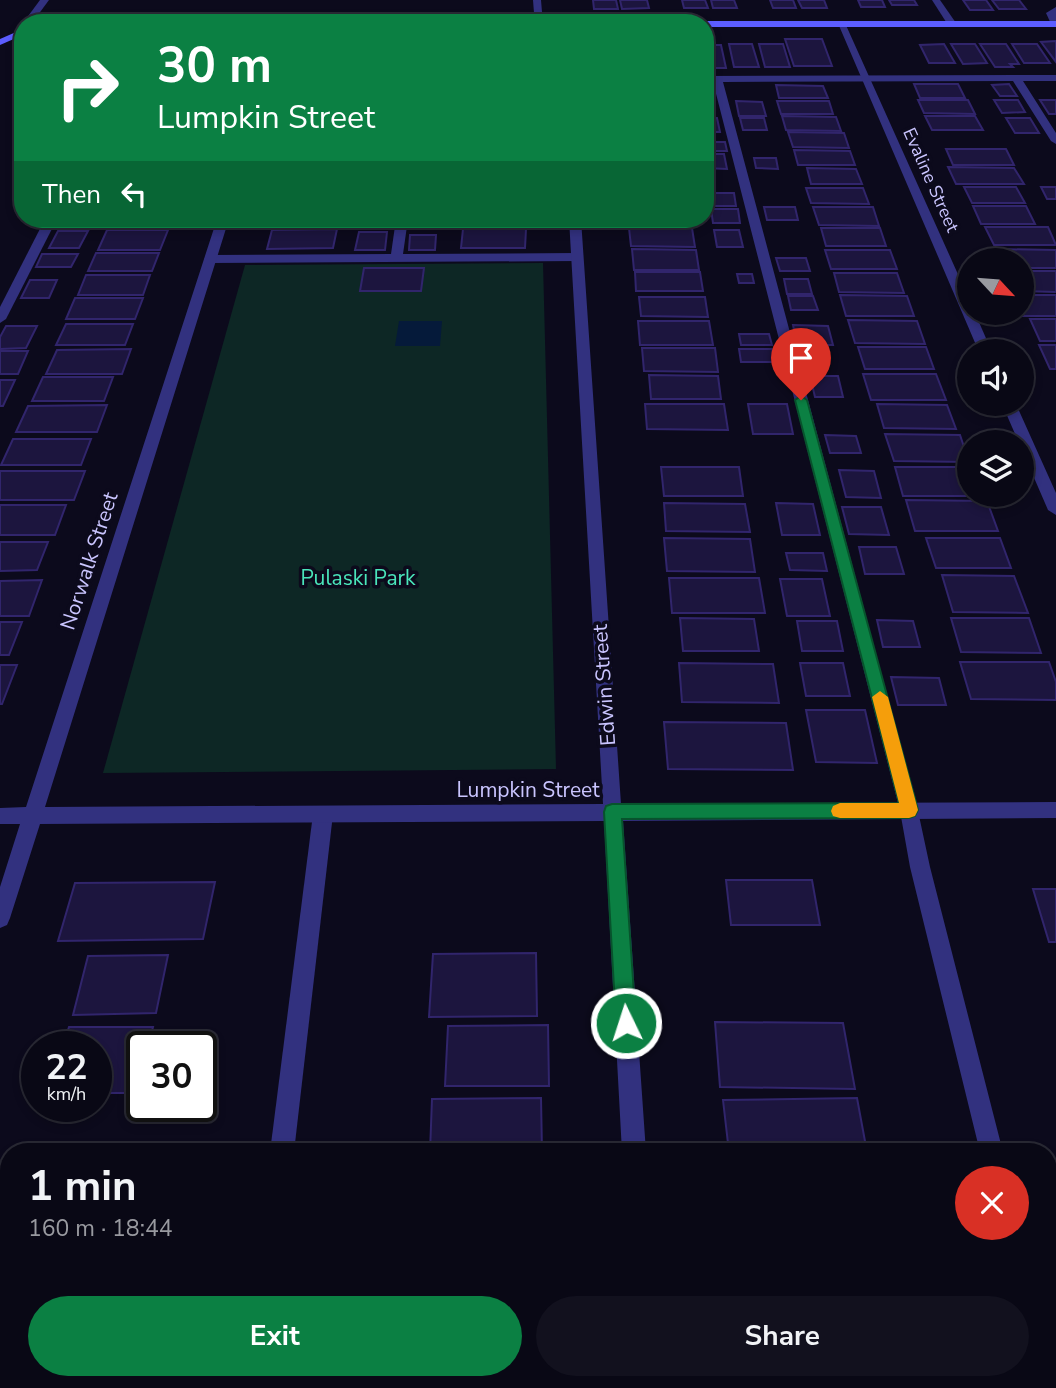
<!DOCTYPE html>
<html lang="en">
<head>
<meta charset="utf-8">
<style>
  :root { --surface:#090815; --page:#12111e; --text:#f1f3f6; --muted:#999aa0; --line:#292934; --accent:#0b8043 }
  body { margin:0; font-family:"Nunito Sans",sans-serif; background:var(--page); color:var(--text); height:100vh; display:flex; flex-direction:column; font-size:26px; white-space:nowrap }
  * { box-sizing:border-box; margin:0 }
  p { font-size:23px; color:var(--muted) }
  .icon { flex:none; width:38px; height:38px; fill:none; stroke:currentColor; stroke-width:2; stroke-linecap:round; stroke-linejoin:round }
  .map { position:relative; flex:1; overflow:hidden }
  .panel { position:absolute; left:0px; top:1143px; width:1057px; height:247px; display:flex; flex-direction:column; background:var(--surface); border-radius:28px 28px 0 0; box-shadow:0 4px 10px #0003,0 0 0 2px var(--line) }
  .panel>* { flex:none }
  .banner { position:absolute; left:14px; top:14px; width:700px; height:214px; border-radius:28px; box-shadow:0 4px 10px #0003,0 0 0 2px var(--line); background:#0b8043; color:#fff; overflow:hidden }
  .needle { width:46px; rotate:116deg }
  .tools { position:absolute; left:957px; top:248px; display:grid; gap:14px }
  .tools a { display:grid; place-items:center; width:77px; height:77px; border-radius:50%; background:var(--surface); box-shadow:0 4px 10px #0003,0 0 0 2px var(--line); font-size:35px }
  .speed { position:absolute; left:21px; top:1031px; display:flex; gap:14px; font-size:35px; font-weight:700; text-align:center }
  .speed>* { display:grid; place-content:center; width:91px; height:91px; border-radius:50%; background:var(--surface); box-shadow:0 4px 10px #0003,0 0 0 2px var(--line); line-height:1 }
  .speed small { font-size:18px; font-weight:400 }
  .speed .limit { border:4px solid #111; border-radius:10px; background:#fff; color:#111 }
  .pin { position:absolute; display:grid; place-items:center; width:60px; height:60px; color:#fff; margin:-72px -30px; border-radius:50% 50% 50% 0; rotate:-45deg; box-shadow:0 0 7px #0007 }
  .pin .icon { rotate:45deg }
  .me { position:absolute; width:77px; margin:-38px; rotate:356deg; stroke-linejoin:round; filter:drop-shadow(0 0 5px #0008) }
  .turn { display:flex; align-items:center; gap:24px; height:147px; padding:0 28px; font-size:32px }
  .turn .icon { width:91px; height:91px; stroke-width:2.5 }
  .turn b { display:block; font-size:49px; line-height:60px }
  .then { display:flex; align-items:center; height:66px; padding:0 28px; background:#0003; gap:14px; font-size:26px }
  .round { display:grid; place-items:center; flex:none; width:74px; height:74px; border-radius:37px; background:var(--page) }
  .headline { display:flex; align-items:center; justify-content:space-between; height:119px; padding:0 28px }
  h1 { font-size:42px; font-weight:700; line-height:52px }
  .action { display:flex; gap:14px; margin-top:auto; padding:14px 28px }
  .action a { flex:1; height:80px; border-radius:42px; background:var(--accent); color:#fff; font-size:28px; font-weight:700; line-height:80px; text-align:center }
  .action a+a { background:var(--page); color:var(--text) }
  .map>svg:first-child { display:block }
  .green { fill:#0d2725 }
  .water { fill:#051a3a }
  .building { fill:#1c153e; stroke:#31256c; stroke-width:2 }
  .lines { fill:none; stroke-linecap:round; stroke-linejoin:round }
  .lane { fill:#32317f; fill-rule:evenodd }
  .street { fill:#32317f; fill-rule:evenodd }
  .secondary { fill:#5c5dff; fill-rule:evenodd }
  .route { fill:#0b8043; stroke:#07532c; stroke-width:2 }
  .slow { fill:#f59e0b }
  .labels { text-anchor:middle; stroke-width:7; stroke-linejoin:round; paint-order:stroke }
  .far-street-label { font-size:18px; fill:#cac5ff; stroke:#0c0a1c }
  .street-label { font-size:21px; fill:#cac5ff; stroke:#0c0a1c }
  .park-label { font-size:21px; fill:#4ae6bb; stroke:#0c0a1c }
</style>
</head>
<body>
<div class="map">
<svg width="1056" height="1388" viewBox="0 0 1056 1388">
  <rect width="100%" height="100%" fill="#0c0a1c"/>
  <path class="green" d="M543,263L556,769L103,773L245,265Z"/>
  <path class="water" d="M399,321H442L440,346H395Z"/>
  <g class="building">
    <path d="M593,0H616L618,9H594Z"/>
    <path d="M620,0H647L649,8L622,9Z"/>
    <path d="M682,0H705L708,8H684Z"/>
    <path d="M711,0H734L737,8H713Z"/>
    <path d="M770,0H793L796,8H773Z"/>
    <path d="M798,0H824L827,8H802Z"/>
    <path d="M858,0H882L885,7H861Z"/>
    <path d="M889,0H914L917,5H892Z"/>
    <path d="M963,0H986L993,10H970Z"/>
    <path d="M992,0H1019L1026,9H999Z"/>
    <path d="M785,39H822L832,66H794Z"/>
    <path d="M1056,41V62L1041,42Z"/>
    <path d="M729,44H752L759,67H734Z"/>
    <path d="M759,44H783L790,67H765Z"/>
    <path d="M944,44L955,63H929L920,45Z"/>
    <path d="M951,44H975L987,63L963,64Z"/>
    <path d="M980,44H1006L1019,64H1010L1013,67H995Z"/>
    <path d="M1012,44H1037L1050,63H1024Z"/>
    <path d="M705,45H721L726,68H705Z"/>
    <path d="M914,84H958L965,98H920Z"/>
    <path d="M1009,84L1017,96H1000L992,85Z"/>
    <path d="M776,85L823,86L828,98H779Z"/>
    <path d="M918,100H968L975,114L924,113Z"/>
    <path d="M994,100H1018L1025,112L1002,113Z"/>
    <path d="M1040,100H1056V114H1049Z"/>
    <path d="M736,101L762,102L766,116H739Z"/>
    <path d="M777,101H829L833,114H781Z"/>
    <path d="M782,116L836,117L841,131L786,130Z"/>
    <path d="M925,116H975L983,130H932Z"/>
    <path d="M705,118H717L720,132H705Z"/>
    <path d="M740,118H764L767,130H743Z"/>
    <path d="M1006,118H1030L1039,133H1015Z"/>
    <path d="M788,132L844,133L849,148L793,147Z"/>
    <path d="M710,142H725L727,151H712Z"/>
    <path d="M946,149H1006L1014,165H953Z"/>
    <path d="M794,150L850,151L855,165H798Z"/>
    <path d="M705,154H724L727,169L705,168Z"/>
    <path d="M754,158H776L778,169L756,168Z"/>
    <path d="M948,167L1014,168L1024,184H956Z"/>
    <path d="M807,168L856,169L862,184H811Z"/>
    <path d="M964,187H1016L1025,203H972Z"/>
    <path d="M1041,187H1056V199H1047Z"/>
    <path d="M806,188H863L869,204L811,203Z"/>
    <path d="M706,193H734L736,206H709Z"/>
    <path d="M973,206H1026L1035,224H981Z"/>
    <path d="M764,207H795L798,220H767Z"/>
    <path d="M813,207H873L879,226L819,225Z"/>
    <path d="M711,209H738L740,223H713Z"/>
    <path d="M117,219H172L169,227H114Z"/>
    <path d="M271,219H341L340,225H269Z"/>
    <path d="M627,219H691V225H628Z"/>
    <path d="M985,227H1048L1056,245H994Z"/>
    <path d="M629,228H692L695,247L631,246Z"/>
    <path d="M821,228H880L886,246H826Z"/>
    <path d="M337,229L333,248L267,249L272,230Z"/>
    <path d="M463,229H526L525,248H461Z"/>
    <path d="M107,230H168L160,250H98Z"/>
    <path d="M714,230H739L743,247H717Z"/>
    <path d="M58,231H88L79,248H49Z"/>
    <path d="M359,232H387L385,250H355Z"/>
    <path d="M410,235H436L435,250H409Z"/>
    <path d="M632,249L696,250L699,270H634Z"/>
    <path d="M995,249L1056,250V268H1022V261H1000Z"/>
    <path d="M825,250H890L897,269H831Z"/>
    <path d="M96,253H159L152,271H88Z"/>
    <path d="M42,254H78L71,267H36Z"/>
    <path d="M776,258H806L810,271H780Z"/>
    <path d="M364,268H424L421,291H360Z"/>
    <path d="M1022,271H1056V292L1022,291Z"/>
    <path d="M635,272H700L703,291H636Z"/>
    <path d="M834,273H897L904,293L839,292Z"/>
    <path d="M737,274H752L754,283H739Z"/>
    <path d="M86,275H150L143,295H78Z"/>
    <path d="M784,279H808L812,294H787Z"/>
    <path d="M30,280H57L49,298H21Z"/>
    <path d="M840,295L907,296L914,316H846Z"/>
    <path d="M1022,295H1056V316H1021Z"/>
    <path d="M788,296H813L818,310H791Z"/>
    <path d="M639,297H705L708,317L641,316Z"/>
    <path d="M75,298H143L135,319H66Z"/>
    <path d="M1030,319H1056V341H1040Z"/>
    <path d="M848,320L917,321L925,344L855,343Z"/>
    <path d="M638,321H709L713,345H640Z"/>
    <path d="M66,324H133L125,345H56Z"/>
    <path d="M793,325L828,326L833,345H797Z"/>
    <path d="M6,326H37L26,348L0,349V337Z"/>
    <path d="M739,334H769L772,345H741Z"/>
    <path d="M1039,345H1056V369H1050Z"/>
    <path d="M858,347H926L934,369H865Z"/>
    <path d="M642,348H715L718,372L644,371Z"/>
    <path d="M131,349L122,374H46L57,350Z"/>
    <path d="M739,349H772L775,362H741Z"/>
    <path d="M0,351H28L18,374H0Z"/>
    <path d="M863,374H936L946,400H871Z"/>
    <path d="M649,375L718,376L721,399H651Z"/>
    <path d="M810,376H838L843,397H815Z"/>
    <path d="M43,377H113L104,401H32Z"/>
    <path d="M0,380H15L3,406H0Z"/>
    <path d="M645,404H724L728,430L647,429Z"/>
    <path d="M748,404H787L793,434H753Z"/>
    <path d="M877,404L947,405L956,429L884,428Z"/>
    <path d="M107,405L97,432H16L28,406Z"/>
    <path d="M885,434L960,435L969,462L894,461Z"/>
    <path d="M825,435L856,436L861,453H830Z"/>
    <path d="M13,439H91L81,465H1Z"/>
    <path d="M661,467H739L743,496H664Z"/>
    <path d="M895,467H970V495L983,496H903Z"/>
    <path d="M839,470L874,471L881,498L846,497Z"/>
    <path d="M0,471H85L74,500H0Z"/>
    <path d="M906,500L987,501L998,531H915Z"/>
    <path d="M664,503L745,504L750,532L666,531Z"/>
    <path d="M776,503L813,504L820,535H782Z"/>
    <path d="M0,505H66L55,535H0Z"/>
    <path d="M842,507H881L889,535L849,534Z"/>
    <path d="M664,538L750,539L755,572L667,571Z"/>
    <path d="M926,538H1000L1011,568H936Z"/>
    <path d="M0,542H48L37,570L0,571Z"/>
    <path d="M859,547H896L904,574H865Z"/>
    <path d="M786,553H823L827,571L790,570Z"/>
    <path d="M942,575L1014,576L1028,613L953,612Z"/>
    <path d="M669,578H759L765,613H672Z"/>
    <path d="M780,579H822L830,616H787Z"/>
    <path d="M42,580L29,616H0V581Z"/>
    <path d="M680,618L754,619L759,651H683Z"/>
    <path d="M951,618H1029L1041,653L961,652Z"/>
    <path d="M877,620L913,621L920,647H883Z"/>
    <path d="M797,621H837L843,651H802Z"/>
    <path d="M0,622H22L9,655H0Z"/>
    <path d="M960,662H1049L1056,682V700L971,699Z"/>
    <path d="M679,663L773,664L779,703L682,702Z"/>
    <path d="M800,663H843L850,696H806Z"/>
    <path d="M0,665H17L2,704H0Z"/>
    <path d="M891,677L939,678L946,705H898Z"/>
    <path d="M806,710H865L877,763L816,762Z"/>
    <path d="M664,722L786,723L793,770L668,769Z"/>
    <path d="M726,880H812L820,925H731Z"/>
    <path d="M215,882L203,939L58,941L75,883Z"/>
    <path d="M1033,889H1056V942H1049Z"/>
    <path d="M536,953L537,1016L429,1017L433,954Z"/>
    <path d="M168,955L156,1013L73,1015L88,956Z"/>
    <path d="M715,1022L843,1023L855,1089L720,1087Z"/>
    <path d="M548,1025L549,1086H445L448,1026Z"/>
    <path d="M69,1027H153L148,1046H142V1076L138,1093H96V1046H63Z"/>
    <path d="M541,1098L542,1152H430L432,1099Z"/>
    <path d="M857,1098L867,1152H729L723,1100Z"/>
    <path d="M1,1280H9V1369H0Z"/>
    <path d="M0,1376H9V1381H79L77,1388H0Z"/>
    <rect x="413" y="1381" width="133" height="7"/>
    <path d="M773,1381H891L893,1388H774Z"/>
  </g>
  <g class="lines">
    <g class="lane">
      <path d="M40,0H49L32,23H23Z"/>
      <path d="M1056,75V81H1023L1056,133V144L1051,141L1013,81L723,82L918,811L930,867L1003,1152H980L910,867L900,811L713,82H705V76Z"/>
      <path d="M45,219H57L6,319L0,323V307Z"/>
      <path d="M396,219H408L403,254L577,253L583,257L577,261L210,263L204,259L210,255L391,254Z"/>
      <path d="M323,806L330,808L333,814L294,1152H270L313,814L316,808Z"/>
      <path d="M1048,1360L1056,1363V1388H1039L1037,1381H1048Z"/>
      <path d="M240,1381H266L265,1388H239Z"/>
    </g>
    <g class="street">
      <path d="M533,0H541L542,12L552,23H543L534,13Z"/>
      <path d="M932,0H940L956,23L954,25H948Z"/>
      <path d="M1056,7V26H1052L1046,13Z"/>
      <path d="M837,21L845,23L970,301V313H975L992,352H979Z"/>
      <path d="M217,219H229L45,807L603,804L569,219H581L621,804L1056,802V818L623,821L646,1152H622L604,821L40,824L10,918L7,925L0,928V887L20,824H0V808L26,807Z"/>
      <path d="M1002,404H1016L1056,493V515L1048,510L1022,450V443H1019Z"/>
      <path d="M636,1381H662L663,1388H637Z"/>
    </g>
    <g class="secondary">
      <path d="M705,21H1056V27H705V23H701Z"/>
      <path d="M23,29V35L0,45V39Z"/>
    </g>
  </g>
  <path class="route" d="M801,396L807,400L918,810L915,816L909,818L622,819L636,1023L633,1030L626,1033L619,1030L616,1023L604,812L606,806L612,804L899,803L795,400Z"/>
  <path class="slow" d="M880,691L888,697L918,810L915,816L909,818H840L833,816L831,811L833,806L840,803H899L872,697Z"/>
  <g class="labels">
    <g class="far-street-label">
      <text transform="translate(931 180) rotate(66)" y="6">Evaline Street</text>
    </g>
    <g class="street-label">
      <text transform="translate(89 561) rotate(-72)" y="7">Norwalk Street</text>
      <text transform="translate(604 685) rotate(-94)" y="7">Edwin Street</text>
      <text x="528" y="797">Lumpkin Street</text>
    </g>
    <g class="park-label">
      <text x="358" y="585">Pulaski Park</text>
    </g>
  </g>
</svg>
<div class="tools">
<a><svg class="needle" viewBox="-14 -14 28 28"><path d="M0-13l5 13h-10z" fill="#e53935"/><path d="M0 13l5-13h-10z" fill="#999aa0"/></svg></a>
<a><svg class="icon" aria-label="sound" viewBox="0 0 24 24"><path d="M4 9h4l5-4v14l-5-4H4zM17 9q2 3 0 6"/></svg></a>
<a><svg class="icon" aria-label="layers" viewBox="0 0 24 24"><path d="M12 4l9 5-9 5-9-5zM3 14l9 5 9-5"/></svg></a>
</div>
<div class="speed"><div>22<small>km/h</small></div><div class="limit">30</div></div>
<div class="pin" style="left:801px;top:400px;background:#d93025"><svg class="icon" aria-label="arrive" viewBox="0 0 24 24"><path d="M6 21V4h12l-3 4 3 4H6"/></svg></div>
<svg class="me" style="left:626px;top:1023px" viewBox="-20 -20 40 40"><circle r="17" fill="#0b8043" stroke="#fff" stroke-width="3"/><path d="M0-11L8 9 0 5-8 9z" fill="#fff"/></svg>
<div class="banner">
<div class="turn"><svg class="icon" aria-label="right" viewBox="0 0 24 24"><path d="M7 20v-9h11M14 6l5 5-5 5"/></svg><div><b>30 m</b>Lumpkin Street</div></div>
<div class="then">Then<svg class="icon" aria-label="left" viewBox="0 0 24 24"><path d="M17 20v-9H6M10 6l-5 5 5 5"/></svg></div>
</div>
<section class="panel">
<div class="headline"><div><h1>1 min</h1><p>160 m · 18:44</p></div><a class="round" style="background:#d93025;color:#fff"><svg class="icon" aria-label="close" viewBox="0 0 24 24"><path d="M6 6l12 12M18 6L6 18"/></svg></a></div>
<div class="action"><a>Exit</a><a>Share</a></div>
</section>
</div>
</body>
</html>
